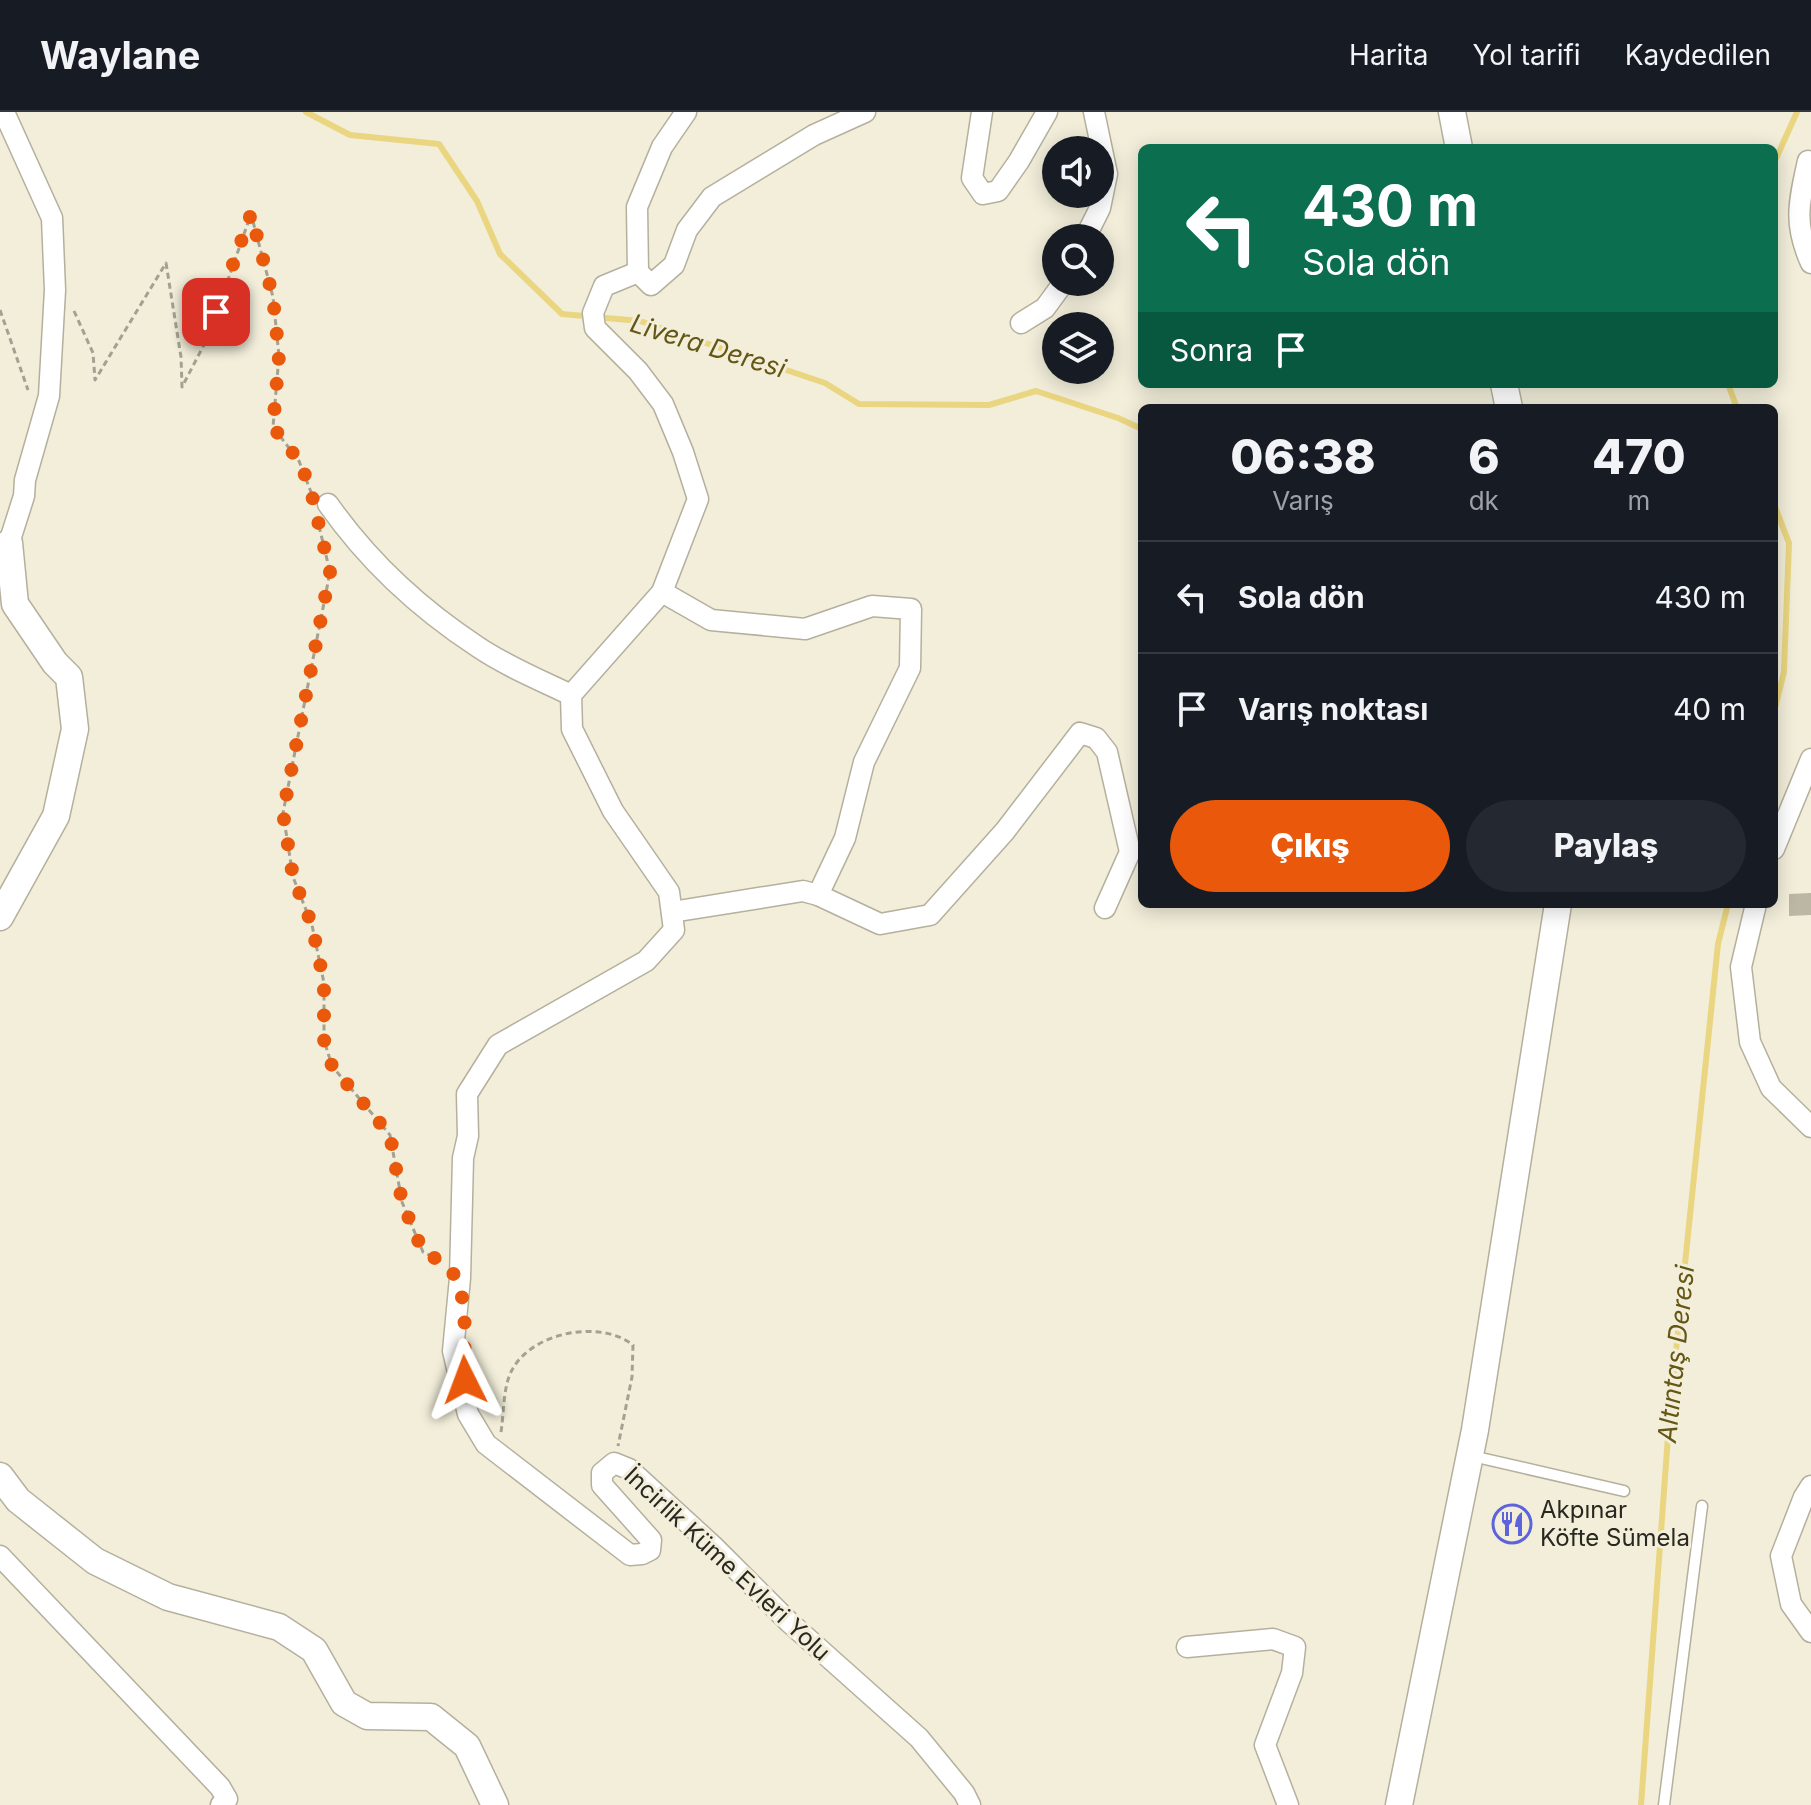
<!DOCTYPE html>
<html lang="tr">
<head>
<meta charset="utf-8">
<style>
  :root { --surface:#171b24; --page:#242831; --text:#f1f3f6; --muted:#9ea1a6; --line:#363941; --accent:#ea580c }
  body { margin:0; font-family:Inter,sans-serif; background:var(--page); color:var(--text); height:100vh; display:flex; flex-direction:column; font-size:30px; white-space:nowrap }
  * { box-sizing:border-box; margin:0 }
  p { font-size:26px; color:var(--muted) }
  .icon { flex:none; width:44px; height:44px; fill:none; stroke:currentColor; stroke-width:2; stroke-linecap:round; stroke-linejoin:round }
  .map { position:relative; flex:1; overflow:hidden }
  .side { position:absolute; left:1138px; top:292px; width:640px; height:504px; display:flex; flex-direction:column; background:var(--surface); border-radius:12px; box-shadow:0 4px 20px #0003 }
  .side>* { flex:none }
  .top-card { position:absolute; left:1138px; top:32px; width:640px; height:244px; border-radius:12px; box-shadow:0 4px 20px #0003; background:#0b6e4f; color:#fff; overflow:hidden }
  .tools { position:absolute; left:1042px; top:24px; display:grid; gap:16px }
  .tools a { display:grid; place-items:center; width:72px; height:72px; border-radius:50%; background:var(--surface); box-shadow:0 4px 20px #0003; font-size:40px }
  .pin { position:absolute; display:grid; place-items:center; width:68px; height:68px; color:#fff; margin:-34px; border-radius:16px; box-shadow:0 4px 12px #0006 }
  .me { position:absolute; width:88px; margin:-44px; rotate:357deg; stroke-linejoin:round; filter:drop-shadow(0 0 6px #0008) }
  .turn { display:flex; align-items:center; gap:28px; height:168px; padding:0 32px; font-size:36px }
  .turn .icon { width:104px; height:104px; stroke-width:2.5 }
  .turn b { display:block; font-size:56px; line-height:68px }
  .then { display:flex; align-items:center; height:76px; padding:0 32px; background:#0003; gap:16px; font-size:30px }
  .eta { display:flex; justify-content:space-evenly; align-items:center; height:136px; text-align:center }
  .eta b { font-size:48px; font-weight:800; line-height:56px }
  .primary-button { display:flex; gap:16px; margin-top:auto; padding:16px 32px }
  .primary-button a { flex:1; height:92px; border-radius:48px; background:var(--accent); color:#fff; font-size:32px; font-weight:800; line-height:92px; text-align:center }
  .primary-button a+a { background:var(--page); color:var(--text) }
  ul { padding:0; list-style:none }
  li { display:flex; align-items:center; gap:24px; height:112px; padding:0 32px; border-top:2px solid var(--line) }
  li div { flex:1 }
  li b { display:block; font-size:30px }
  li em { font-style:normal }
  header { display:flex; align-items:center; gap:48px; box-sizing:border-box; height:112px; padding:0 40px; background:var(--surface); border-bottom:2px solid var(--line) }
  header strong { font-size:38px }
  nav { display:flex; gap:44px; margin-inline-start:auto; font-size:28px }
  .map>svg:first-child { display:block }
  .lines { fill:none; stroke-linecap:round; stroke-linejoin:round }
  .stream { stroke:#ead680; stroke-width:6 }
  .building { fill:#bbb7a4 }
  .lane-casing { stroke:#b5b09d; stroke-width:13 }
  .street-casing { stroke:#b5b09d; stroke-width:23 }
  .secondary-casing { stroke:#b5b09d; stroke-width:29 }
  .path { stroke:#a4a192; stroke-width:3; stroke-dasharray:6 4; stroke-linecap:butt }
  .lane { stroke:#fff; stroke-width:10 }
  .street { stroke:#fff; stroke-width:20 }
  .secondary { stroke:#fff; stroke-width:26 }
  .route { stroke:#ea580c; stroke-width:14; stroke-dasharray:0 25.2 }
  .labels { text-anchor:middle; stroke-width:6; stroke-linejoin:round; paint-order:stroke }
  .poi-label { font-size:24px; fill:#292820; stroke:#f2eeda; text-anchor:start }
  .street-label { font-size:24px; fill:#292820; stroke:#f2eeda }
  .water-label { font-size:26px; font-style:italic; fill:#645615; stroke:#f2eeda }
</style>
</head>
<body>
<header>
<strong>Waylane</strong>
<nav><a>Harita</a><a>Yol tarifi</a><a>Kaydedilen</a></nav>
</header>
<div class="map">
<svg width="1811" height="1693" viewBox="0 0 1811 1693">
  <rect width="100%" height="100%" fill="#f2eeda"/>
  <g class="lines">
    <g class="stream">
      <path d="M306,0L350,23L439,32L477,89L500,142L562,202L640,209L825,271L859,292L989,293L1036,279L1118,306L1142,317"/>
      <path d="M1774,51L1797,0"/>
      <path d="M1728,272L1737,296"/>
      <path d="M1774,392L1789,431L1784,560L1774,600"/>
      <path d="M1641,1693L1670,1297L1718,832L1728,792"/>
    </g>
  </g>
  <path class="building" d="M1811,781V803L1789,804V782Z"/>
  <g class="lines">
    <g class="lane-casing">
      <g id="lane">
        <path d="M1472,1344L1624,1379"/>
        <path d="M1664,1693L1702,1394"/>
      </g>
    </g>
    <g class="street-casing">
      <g id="street">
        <path d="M4,0L52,106L55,178L49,284L25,368L24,384L9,431"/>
        <path d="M686,0L662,35L637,95L638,160L651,173L674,153L687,118L712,85L814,23L865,0"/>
        <path d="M982,0L972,66L983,82L998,79L1019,49L1047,0"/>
        <path d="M1808,49C1799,90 1793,111 1811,151"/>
        <path d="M1085,126L1100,96L1107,62L1094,0"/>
        <path d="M1021,211L1045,196L1064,170"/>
        <path d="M328,392C368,449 420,497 478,535C506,554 540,568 571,583L662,480L698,387L683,340L663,292L638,259L595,216L593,201L604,174L638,160"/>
        <path d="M662,480L711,508L805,517L872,494L911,497L910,556L864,650L845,726L818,783"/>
        <path d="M571,583L572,617L613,699L669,780L674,818L646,849L498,933L467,982L468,1024L463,1046L460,1166L453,1239L468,1302L486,1332L630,1443L642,1442L650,1438L651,1428L602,1373V1361L614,1351L629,1357L713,1434L789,1510L919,1626L964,1681L970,1693"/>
        <path d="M1774,737L1811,647"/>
        <path d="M1756,792L1741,855L1750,930L1771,976L1811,1015"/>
        <path d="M672,800L803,779L818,783L880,812L930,803L1005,719L1080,621L1096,626L1107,640L1130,740L1105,796"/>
        <path d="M1811,1374L1804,1385L1781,1444L1791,1492L1811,1520"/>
        <path d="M0,1444L220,1675L227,1687L221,1693"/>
        <path d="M1187,1535L1273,1527L1295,1535L1292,1561L1265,1633L1288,1693"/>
      </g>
    </g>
    <g class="secondary-casing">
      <g id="secondary">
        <path d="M1452,0L1459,36"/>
        <path d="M1504,272L1509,296"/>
        <path d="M0,805L56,704L75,617L69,565L55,551L15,492L9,431"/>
        <path d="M0,1364L18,1388L95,1449L168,1485L279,1515L314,1538L344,1591L367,1604L431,1605L467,1634L495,1693"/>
        <path d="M1399,1693L1475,1318L1558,792"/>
      </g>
    </g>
    <g class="path">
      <path d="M0,198L28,278"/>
      <path d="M74,199L93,241L95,268L166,151L181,245L182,275L208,225L251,102L273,185L279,244L273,315L299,349L311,380"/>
      <path d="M319,414L330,460L283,701L293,765L312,813L324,871V928L332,954L390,1023L402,1090L423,1140L441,1149"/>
      <path d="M501,1320C504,1301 503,1274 512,1258C532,1220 600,1207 633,1233L632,1265L618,1334"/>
    </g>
    <use href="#lane" class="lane"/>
    <use href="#street" class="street"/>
    <use href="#secondary" class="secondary"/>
  </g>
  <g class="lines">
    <path class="route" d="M216,200L251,102L273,185L279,244L273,315L299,349L310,375L330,460L283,701L293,765L312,813L324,871V928L332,954L390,1023L402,1090L423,1140C430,1145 440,1147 445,1152C473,1176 462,1234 465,1268"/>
  </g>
  <defs>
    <g id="restaurant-ring" transform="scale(2)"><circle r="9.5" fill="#f2eeda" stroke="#5c63db" stroke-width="1.5"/><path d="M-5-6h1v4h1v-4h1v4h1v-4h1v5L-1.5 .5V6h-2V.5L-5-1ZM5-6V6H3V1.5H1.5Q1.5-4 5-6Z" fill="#5c63db"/></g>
  </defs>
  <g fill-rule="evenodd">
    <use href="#restaurant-ring" x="1512" y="1412"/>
  </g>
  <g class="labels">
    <g class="poi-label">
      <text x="1540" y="1406">Akpınar<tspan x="1540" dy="28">Köfte Sümela</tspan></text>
    </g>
    <g class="street-label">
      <text transform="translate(727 1452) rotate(43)" y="8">İncirlik Küme Evleri Yolu</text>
    </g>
    <g class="water-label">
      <text transform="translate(708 234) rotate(17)" y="9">Livera Deresi</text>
      <text transform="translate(1676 1242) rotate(-84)" y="9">Altıntaş Deresi</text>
    </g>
  </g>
</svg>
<div class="tools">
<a><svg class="icon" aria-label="sound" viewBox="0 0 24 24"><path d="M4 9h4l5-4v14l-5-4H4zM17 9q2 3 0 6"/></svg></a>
<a><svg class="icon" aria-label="search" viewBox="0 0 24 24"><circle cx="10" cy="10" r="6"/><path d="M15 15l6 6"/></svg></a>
<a><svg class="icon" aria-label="layers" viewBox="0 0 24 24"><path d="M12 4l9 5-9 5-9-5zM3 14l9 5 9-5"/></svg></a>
</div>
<div class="pin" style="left:216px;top:200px;background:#d93025"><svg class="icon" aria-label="arrive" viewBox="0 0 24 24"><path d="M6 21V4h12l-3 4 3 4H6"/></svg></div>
<svg class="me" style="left:465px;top:1268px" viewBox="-20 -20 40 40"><path d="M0-17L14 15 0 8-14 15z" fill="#ea580c" stroke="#fff" stroke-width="4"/></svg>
<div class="top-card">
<div class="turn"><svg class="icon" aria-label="left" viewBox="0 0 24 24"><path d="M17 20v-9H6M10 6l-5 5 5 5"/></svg><div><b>430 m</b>Sola dön</div></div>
<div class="then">Sonra<svg class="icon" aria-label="arrive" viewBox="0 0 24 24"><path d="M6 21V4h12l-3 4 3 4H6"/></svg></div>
</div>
<section class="side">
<div class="eta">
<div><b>06:38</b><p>Varış</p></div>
<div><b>6</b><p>dk</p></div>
<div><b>470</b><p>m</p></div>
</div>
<ul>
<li><svg class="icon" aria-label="left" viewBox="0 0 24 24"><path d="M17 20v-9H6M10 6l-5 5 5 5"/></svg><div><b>Sola dön</b></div><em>430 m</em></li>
<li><svg class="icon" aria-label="arrive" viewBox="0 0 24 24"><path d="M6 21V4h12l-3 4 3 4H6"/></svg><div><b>Varış noktası</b></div><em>40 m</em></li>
</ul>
<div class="primary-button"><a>Çıkış</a><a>Paylaş</a></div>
</section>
</div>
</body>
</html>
